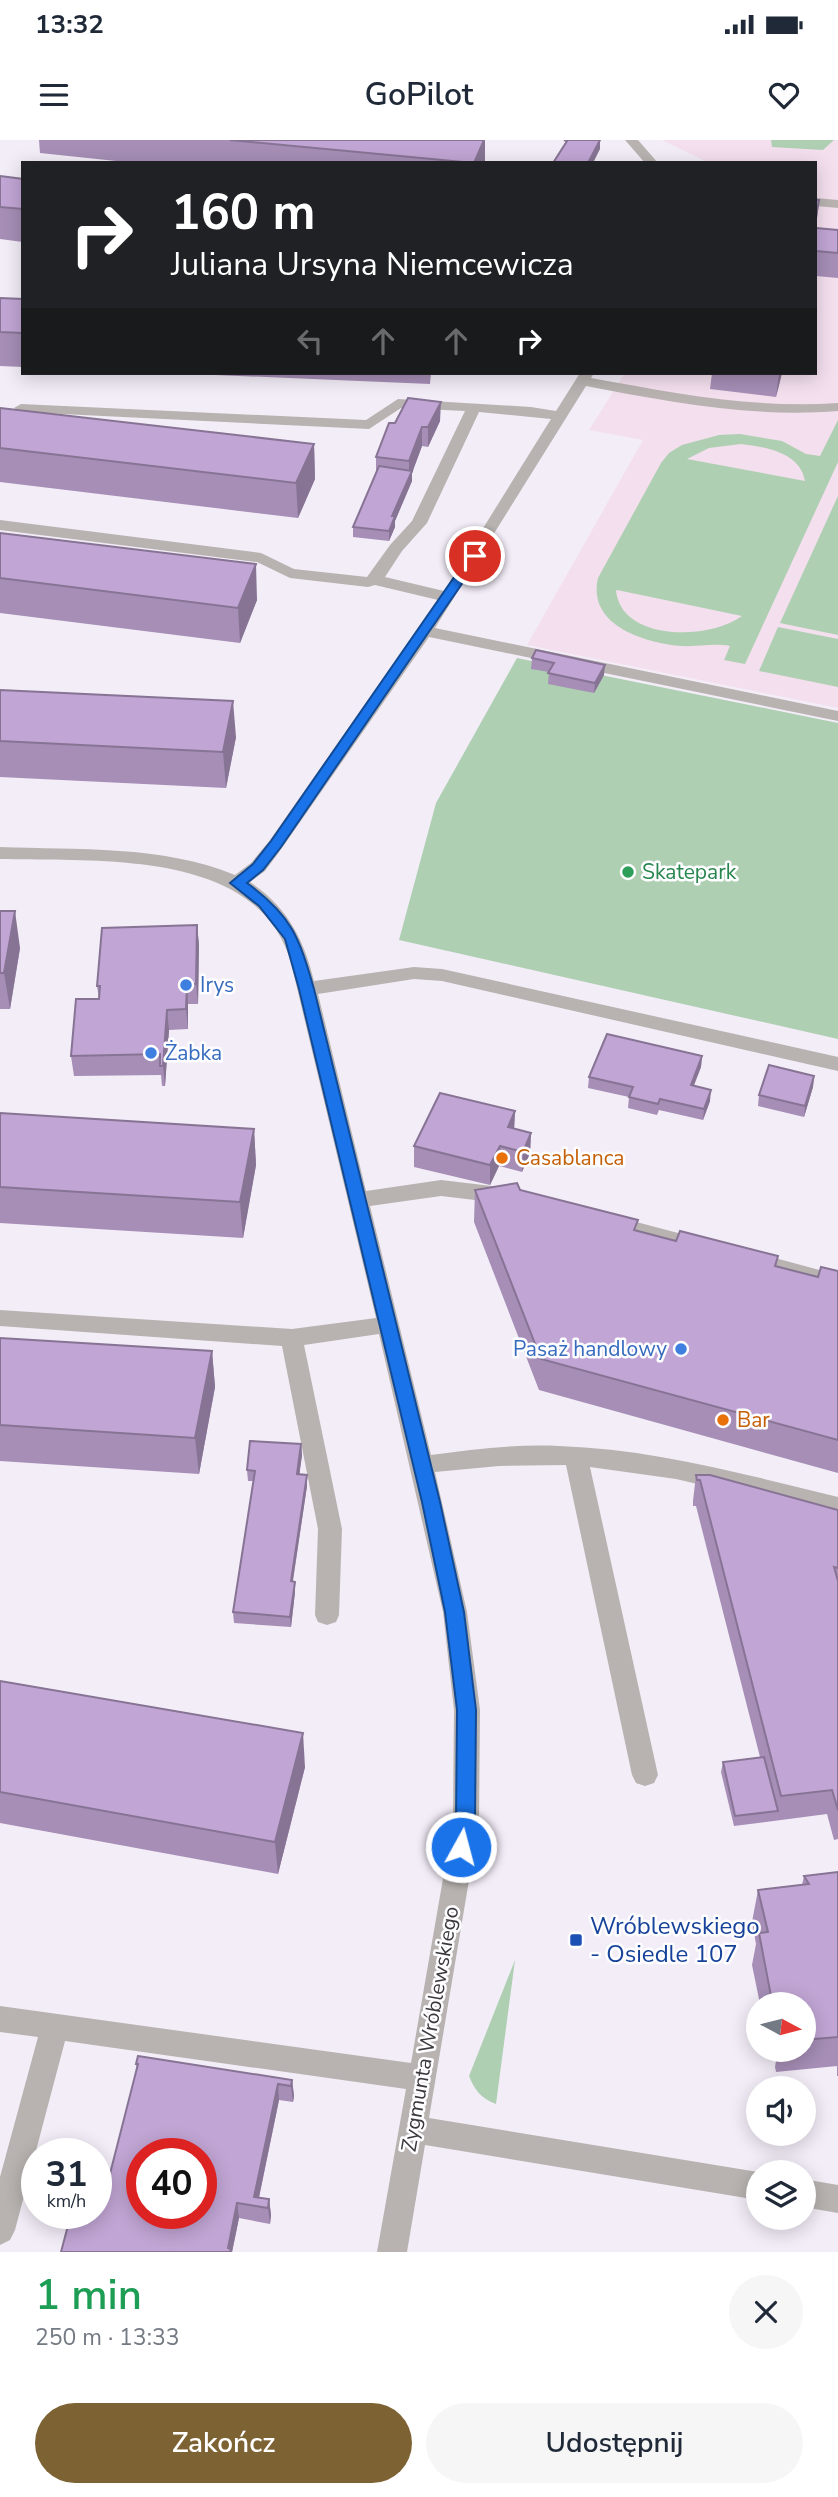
<!DOCTYPE html>
<html lang="pl">
<head>
<meta charset="utf-8">
<style>
  :root { --surface:#fff; --page:#f6f6f7; --text:#1f2937; --muted:#747a83; --accent:#7d6234 }
  body { margin:0; font-family:"Nunito Sans",sans-serif; background:var(--page); color:var(--text); height:100vh; display:flex; flex-direction:column; font-size:26px; white-space:nowrap }
  * { box-sizing:border-box; margin:0 }
  p { font-size:23px; color:var(--muted) }
  .icon { flex:none; width:38px; height:38px; fill:none; stroke:currentColor; stroke-width:2; stroke-linecap:round; stroke-linejoin:round }
  .map { position:relative; height:2112px; overflow:hidden }
  .panel { display:flex; flex-direction:column; background:var(--surface); flex:1 }
  .panel>* { flex:none }
  .hud { position:absolute; left:21px; top:21px; width:796px; height:214px; border-radius:0px; box-shadow:0 4px 18px #0003; background:#202124; color:#fff; overflow:hidden }
  .needle { width:46px; rotate:97deg }
  .tools { position:absolute; left:746px; top:1852px; display:grid; gap:14px }
  .tools a { display:grid; place-items:center; width:70px; height:70px; border-radius:50%; background:var(--surface); box-shadow:0 4px 18px #0003; font-size:35px }
  .speed { position:absolute; left:21px; top:1998px; display:flex; gap:14px; font-size:35px; font-weight:700; text-align:center }
  .speed>* { display:grid; place-content:center; width:91px; height:91px; border-radius:50%; background:var(--surface); box-shadow:0 4px 18px #0003; line-height:1 }
  .speed small { font-size:18px; font-weight:400 }
  .speed .limit { border:10px solid #d22; background:#fff; color:#111 }
  .pin { position:absolute; display:grid; place-items:center; width:60px; height:60px; color:#fff; margin:-30px; border:4px solid #fff; border-radius:50%; box-shadow:0 2px 7px #0007 }
  .me { position:absolute; width:77px; margin:-38px; rotate:7deg; stroke-linejoin:round; filter:drop-shadow(0 0 5px #0008) }
  .turn { display:flex; align-items:center; gap:24px; height:147px; padding:0 35px; font-size:32px }
  .turn .icon { width:91px; height:91px; stroke-width:2.5 }
  .turn b { display:block; font-size:49px; line-height:60px }
  .lanes { display:flex; align-items:center; height:66px; padding:0 35px; background:#0003; justify-content:center; gap:35px; direction:ltr }
  .lanes .off { opacity:.35 }
  .round { display:grid; place-items:center; flex:none; width:74px; height:74px; border-radius:37px; background:var(--page) }
  .headline { display:flex; align-items:center; justify-content:space-between; height:119px; padding:0 35px }
  h1 { font-size:42px; font-weight:600; line-height:52px; color:#1e9e55 }
  .button { display:flex; gap:14px; margin-top:auto; padding:14px 35px }
  .button a { flex:1; height:80px; border-radius:42px; background:var(--accent); color:#fff; font-size:28px; font-weight:600; line-height:80px; text-align:center }
  .button a+a { background:var(--page); color:var(--text) }
  .status { display:flex; justify-content:space-between; align-items:center; height:49px; padding:0 35px; background:var(--surface); direction:ltr }
  .status svg { height:19px; fill:currentColor }
  header { display:flex; justify-content:space-between; align-items:center; height:91px; padding:0 35px; background:var(--surface); font-size:32px; font-weight:600 }
  .map>svg:first-child { display:block }
  .education { fill:#f4dfee }
  .green { fill:#aecfb2; fill-rule:evenodd }
  .lines { fill:none; stroke-linecap:round; stroke-linejoin:round }
  .minor { fill:#b8b3b0; fill-rule:evenodd }
  .wall { fill:#a68eb6 }
  .shaded-wall { fill:#877494 }
  .building { fill:#c1a5d4; stroke:#877494; stroke-width:2; fill-rule:evenodd }
  .route { fill:#1a73e8; stroke:#114b97; stroke-width:2 }
  .leisure-dot { fill:#2e9e5b; stroke:#fefdff; stroke-width:2.5 }
  .shop-dot { fill:#3f7fe0; stroke:#fefdff; stroke-width:2.5 }
  .food-dot { fill:#e8710a; stroke:#fefdff; stroke-width:2.5 }
  .transit-dot { fill:#1a4fb4; stroke:#fefdff; stroke-width:2.5 }
  .labels { text-anchor:middle; stroke-width:5; stroke-linejoin:round; paint-order:stroke }
  .leisure-label { font-size:21px; fill:#27864d; stroke:#fefdff; text-anchor:start }
  .shop-label { font-size:21px; fill:#366cbe; stroke:#fefdff; text-anchor:start }
  .food-label { font-size:21px; fill:#c56008; stroke:#fefdff; text-anchor:start }
  .street-label { font-size:21px; fill:#3c393d; stroke:#fefdff }
  .near-transit-label { font-size:24px; fill:#164399; stroke:#fefdff; text-anchor:start }
</style>
</head>
<body>
<div class="status"><b>13:32</b><svg viewBox="0 0 49 12"><path d="M0 12V9h3v3zM5 12V6h3v6zM10 12V3h3v9zM15 12V0h3v12zM26 1h20v11H26zM47 4h2v5h-2z"/></svg></div>
<header><svg class="icon" aria-label="menu" viewBox="0 0 24 24"><path d="M4 6h16M4 12h16M4 18h16"/></svg>GoPilot<svg class="icon" aria-label="heart" viewBox="0 0 24 24"><path d="M12 20l-8-8c-3-5 5-10 8-4 3-6 11-1 8 4z"/></svg></header>
<div class="map">
<svg width="838" height="2112" viewBox="0 0 838 2112">
  <rect width="100%" height="100%" fill="#f3edf8"/>
  <path class="education" d="M662,0H838V568L527,505L643,300L589,290L625,233H816V23H709Z"/>
  <g class="green">
    <path d="M771,0H834L823,10L772,7Z"/>
    <path d="M838,280V322L745,524L724,520L730,506C713,503 698,507 682,506C644,503 587,485 598,438L661,323L669,313L682,305L719,295L740,294L782,301L806,314L820,316ZM741,304C765,307 800,312 805,341L687,319L709,308ZM616,451L617,450L742,476C710,500 622,502 616,451Z"/>
    <path d="M838,356V495L780,483Z"/>
    <path d="M778,487L838,499V547L759,531Z"/>
    <path d="M517,518L838,583V899L399,800L436,663Z"/>
    <path d="M515,1820L496,1964C481,1958 475,1951 469,1936Z"/>
  </g>
  <g class="lines">
    <g class="minor">
      <path d="M625,0H638L658,23H645Z"/>
      <path d="M816,58L838,60V68L816,66Z"/>
      <path d="M580,233H594L591,238C674,253 754,269 838,263V271C752,278 670,262 586,246L435,488L838,571V581L429,497L282,708L265,731L250,742C287,767 304,799 314,841L414,827L442,829L838,917V931L442,841L414,839L318,854L366,1051L441,1040L500,1047L507,1050L510,1055L507,1060L500,1063L441,1056L370,1066L431,1315C473,1309 516,1304 559,1306C654,1309 747,1335 838,1357V1377L676,1339L590,1327L658,1635L654,1643L645,1646L636,1643L632,1635L566,1325L499,1326L435,1332L467,1472L480,1570L479,1681L429,1978L758,2032V2060L425,2005L407,2112H377L406,1949L65,1901L15,2090L10,2100L0,2105V2037L38,1897L0,1892V1866L411,1923L453,1681L454,1570L443,1472L379,1194L304,1205L342,1389L339,1475L336,1482L327,1485L318,1482L315,1475L318,1389L282,1206L0,1186V1170L292,1189L376,1178L291,823C259,707 94,722 0,719V707C77,710 163,705 235,735L251,723L270,700L438,460L375,445L368,447L290,438L257,422L0,390V380L261,413L294,429L367,437L390,405L412,381L465,271L401,268L369,289L21,272L14,268L21,264L366,280L398,259L531,267L556,271ZM479,272L551,279L444,451L385,437L402,411L427,383Z"/>
      <path d="M610,1075L712,1102L715,1108L712,1114L704,1116L603,1089L599,1083L603,1077Z"/>
      <path d="M749,1111L838,1135V1151L741,1125L738,1119L741,1113Z"/>
      <path d="M803,2039L838,2045V2073L803,2067Z"/>
    </g>
  </g>
  <g class="wall">
    <path d="M39,0H485V23H135L40,13Z"/>
    <path d="M0,36L23,39V102L0,99Z"/>
    <path d="M816,111L838,113V138L816,136Z"/>
    <path d="M0,158L23,159V227L0,226Z"/>
    <path d="M168,233H431L430,244Z"/>
    <path d="M712,233H782L776,257L710,249Z"/>
    <path d="M0,268L314,304L315,339L298,378L0,342Z"/>
    <path d="M440,281L428,307L422,306L412,333V341L395,381V387L389,401L353,397V387L376,333V317L395,283Z"/>
    <path d="M0,393L257,460L240,503L0,473Z"/>
    <path d="M536,510L604,535L594,553L548,544L549,532L531,529L532,518Z"/>
    <path d="M0,550L236,597L226,648L0,637Z"/>
    <path d="M0,771L20,808L10,869H0Z"/>
    <path d="M197,785L199,805L198,864H188V889L169,890L165,946H162L161,935L74,936L71,916L99,859L97,846Z"/>
    <path d="M702,916L701,927L693,945L710,961L703,980L659,970L657,975L628,968L629,957L588,948L589,937Z"/>
    <path d="M814,936L813,947L804,977L758,966L759,955Z"/>
    <path d="M515,971L514,989L531,993L530,1013L522,1032L499,1026L490,1045L414,1027V1006Z"/>
    <path d="M0,973L254,989L256,1025L243,1098L0,1083Z"/>
    <path d="M475,1050H520L637,1091L676,1101L778,1116L776,1127L818,1137L838,1131V1333L539,1250L474,1082Z"/>
    <path d="M0,1198L212,1211L215,1247L199,1334L0,1321Z"/>
    <path d="M301,1304L302,1315L299,1335L307,1346L293,1441L295,1452L291,1487L234,1483L233,1472L254,1341H248L247,1330Z"/>
    <path d="M696,1335L838,1370V1699L834,1700L827,1674L734,1686L721,1632L723,1622L760,1617L696,1366H693V1361Z"/>
    <path d="M0,1541L305,1627L278,1734L0,1683Z"/>
    <path d="M838,1732V1936H837V1926L776,1932L775,1927L778,1909H803V1864H760L752,1825L756,1804L752,1782L758,1750L802,1745L804,1736Z"/>
    <path d="M136,1924L292,1940L294,1956L293,1962L279,1960L259,2058L269,2059L271,2075L270,2084L239,2078L232,2112H61L101,2069L137,1929Z"/>
  </g>
  <g class="shaded-wall">
    <path d="M484,0H485V23H474Z"/>
    <path d="M600,0V9L593,23H588Z"/>
    <path d="M819,60L816,88V77Z"/>
    <path d="M779,233H782L776,257Z"/>
    <path d="M441,262L440,281L428,307V287Z"/>
    <path d="M422,287V306L412,333V341L395,381V387L389,401V391L392,376L409,338V321Z"/>
    <path d="M314,304L315,339L298,378L296,343Z"/>
    <path d="M256,424L257,460L240,503L238,468Z"/>
    <path d="M605,525L604,535L594,553L595,543Z"/>
    <path d="M233,561L236,597L226,648L223,612Z"/>
    <path d="M15,771L20,808L10,869L4,833Z"/>
    <path d="M197,785L199,805L198,864L196,844Z"/>
    <path d="M187,844L188,864V889L186,869Z"/>
    <path d="M167,870L169,890L165,946L163,926Z"/>
    <path d="M702,916L701,927L690,956L691,945Z"/>
    <path d="M814,936L813,947L804,977L805,966Z"/>
    <path d="M711,950L710,961L703,980L704,969Z"/>
    <path d="M515,971L514,991L508,987Z"/>
    <path d="M254,989L256,1025L243,1098L240,1062Z"/>
    <path d="M531,993L530,1013L522,1032L523,1012Z"/>
    <path d="M500,1006L499,1026L490,1045V1025Z"/>
    <path d="M212,1211L215,1247L199,1334L195,1298Z"/>
    <path d="M301,1304L302,1315L298,1345L297,1334Z"/>
    <path d="M307,1335V1346L291,1452V1441Z"/>
    <path d="M295,1442V1452L291,1487L290,1477Z"/>
    <path d="M303,1593L305,1627L278,1734L275,1702Z"/>
    <path d="M292,1940L294,1956L293,1962L291,1946Z"/>
    <path d="M278,1944L279,1960L257,2066L254,2057Z"/>
    <path d="M269,2059L271,2075L270,2084L268,2068Z"/>
    <path d="M237,2063L239,2078L232,2112H228V2108Z"/>
  </g>
  <g class="building">
    <path d="M230,0H484L474,23Z"/>
    <path d="M564,0H600L588,23H553L567,1Z"/>
    <path d="M0,36L23,39V69L0,67Z"/>
    <path d="M816,60H819L816,77Z"/>
    <path d="M816,88L838,90V113L816,111Z"/>
    <path d="M0,158L23,159V193L0,192Z"/>
    <path d="M408,258L441,262L428,287H422L409,321L376,317L389,283H395Z"/>
    <path d="M0,268L314,304L296,343L0,308Z"/>
    <path d="M379,326L412,331L392,376H395L389,391L353,387Z"/>
    <path d="M0,393L256,424L238,468L0,438Z"/>
    <path d="M536,510L605,525L595,543L548,533L554,523L532,518Z"/>
    <path d="M0,550L233,561L223,612L0,601Z"/>
    <path d="M0,771H15L4,833H0Z"/>
    <path d="M197,785L196,844H187L186,869L167,870L163,926H160V914L71,916L76,859H99L100,846H97L102,788Z"/>
    <path d="M607,894L702,916L691,945L711,950L704,969L660,959L658,964L629,957L633,947L589,937Z"/>
    <path d="M769,925L814,936L805,966L759,955Z"/>
    <path d="M440,953L515,971L508,987L531,993L523,1012L500,1006L490,1025L414,1006Z"/>
    <path d="M0,973L254,989L240,1062L0,1047Z"/>
    <path d="M517,1043L520,1050L638,1080L634,1090L676,1101L680,1091L778,1116L775,1126L818,1137L821,1127L838,1131V1300L541,1219L475,1050Z"/>
    <path d="M0,1198L212,1211L195,1298L0,1285Z"/>
    <path d="M250,1301L301,1304L297,1334L307,1335L291,1441L295,1442L290,1477L233,1472L255,1331L247,1330Z"/>
    <path d="M696,1335H710L838,1370V1428L834,1427L838,1441V1670L832,1650L781,1656L700,1340H697Z"/>
    <path d="M0,1541L303,1593L275,1702L0,1652Z"/>
    <path d="M764,1617L778,1671L735,1676L723,1622Z"/>
    <path d="M838,1732V1897L803,1900V1864H782L781,1855L771,1856L759,1793L768,1792L758,1750L809,1744L804,1736Z"/>
    <path d="M138,1916L292,1940L291,1946L278,1944L254,2057L269,2059L268,2068L237,2063L228,2108L231,2109L230,2112H61L71,2074H96V2068L101,2069L138,1924H136ZM142,2014H201V2074H142Z"/>
  </g>
  <path class="route" d="M475,412L481,416L281,707L263,730L247,743C292,776 299,797 314,849L440,1362L464,1472L476,1570L475,1681L468,1713L461,1716L454,1713L452,1707L456,1681L457,1570L445,1472L422,1362L299,849L285,799L259,766L230,743L253,724L271,701L471,413Z"/>
  <circle class="leisure-dot" cx="628" cy="732" r="7"/>
  <g class="shop-dot">
    <circle cx="186" cy="845" r="7"/>
    <circle cx="151" cy="913" r="7"/>
    <circle cx="681" cy="1209" r="7"/>
  </g>
  <g class="food-dot">
    <circle cx="502" cy="1018" r="7"/>
    <circle cx="723" cy="1280" r="7"/>
  </g>
  <rect class="transit-dot" x="569" y="1793" width="14" height="14" rx="3.5"/>
  <g class="labels">
    <g class="leisure-label">
      <text x="642" y="739">Skatepark</text>
    </g>
    <g class="shop-label">
      <text x="200" y="852">Irys</text>
      <text x="165" y="920">Żabka</text>
      <text x="667" y="1216" text-anchor="end">Pasaż handlowy</text>
    </g>
    <g class="food-label">
      <text x="516" y="1025">Casablanca</text>
      <text x="737" y="1287">Bar</text>
    </g>
    <g class="street-label">
      <text transform="translate(430 1889) rotate(-80)" y="7">Zygmunta Wróblewskiego</text>
    </g>
    <g class="near-transit-label">
      <text x="590" y="1794">Wróblewskiego<tspan x="590" dy="28">- Osiedle 107</tspan></text>
    </g>
  </g>
</svg>
<div class="tools">
<a><svg class="needle" viewBox="-14 -14 28 28"><path d="M0-13l5 13h-10z" fill="#e53935"/><path d="M0 13l5-13h-10z" fill="#747a83"/></svg></a>
<a><svg class="icon" aria-label="sound" viewBox="0 0 24 24"><path d="M4 9h4l5-4v14l-5-4H4zM17 9q2 3 0 6"/></svg></a>
<a><svg class="icon" aria-label="layers" viewBox="0 0 24 24"><path d="M12 4l9 5-9 5-9-5zM3 14l9 5 9-5"/></svg></a>
</div>
<div class="speed"><div>31<small>km/h</small></div><div class="limit">40</div></div>
<div class="pin" style="left:475px;top:416px;background:#d93025"><svg class="icon" aria-label="arrive" viewBox="0 0 24 24"><path d="M6 21V4h12l-3 4 3 4H6"/></svg></div>
<svg class="me" style="left:461px;top:1707px" viewBox="-20 -20 40 40"><circle r="17" fill="#1a73e8" stroke="#fff" stroke-width="3"/><path d="M0-11L8 9 0 5-8 9z" fill="#fff"/></svg>
<div class="hud">
<div class="turn"><svg class="icon" aria-label="right" viewBox="0 0 24 24"><path d="M7 20v-9h11M14 6l5 5-5 5"/></svg><div><b>160 m</b>Juliana Ursyna Niemcewicza</div></div>
<div class="lanes"><svg class="icon off" aria-label="left" viewBox="0 0 24 24"><path d="M17 20v-9H6M10 6l-5 5 5 5"/></svg><svg class="icon off" aria-label="ahead" viewBox="0 0 24 24"><path d="M12 20V5M6 11l6-6 6 6"/></svg><svg class="icon off" aria-label="ahead" viewBox="0 0 24 24"><path d="M12 20V5M6 11l6-6 6 6"/></svg><svg class="icon" aria-label="right" viewBox="0 0 24 24"><path d="M7 20v-9h11M14 6l5 5-5 5"/></svg></div>
</div>
</div>
<section class="panel">
<div class="headline"><div><h1>1 min</h1><p>250 m · 13:33</p></div><a class="round"><svg class="icon" aria-label="close" viewBox="0 0 24 24"><path d="M6 6l12 12M18 6L6 18"/></svg></a></div>
<div class="button"><a>Zakończ</a><a>Udostępnij</a></div>
</section>
</body>
</html>
